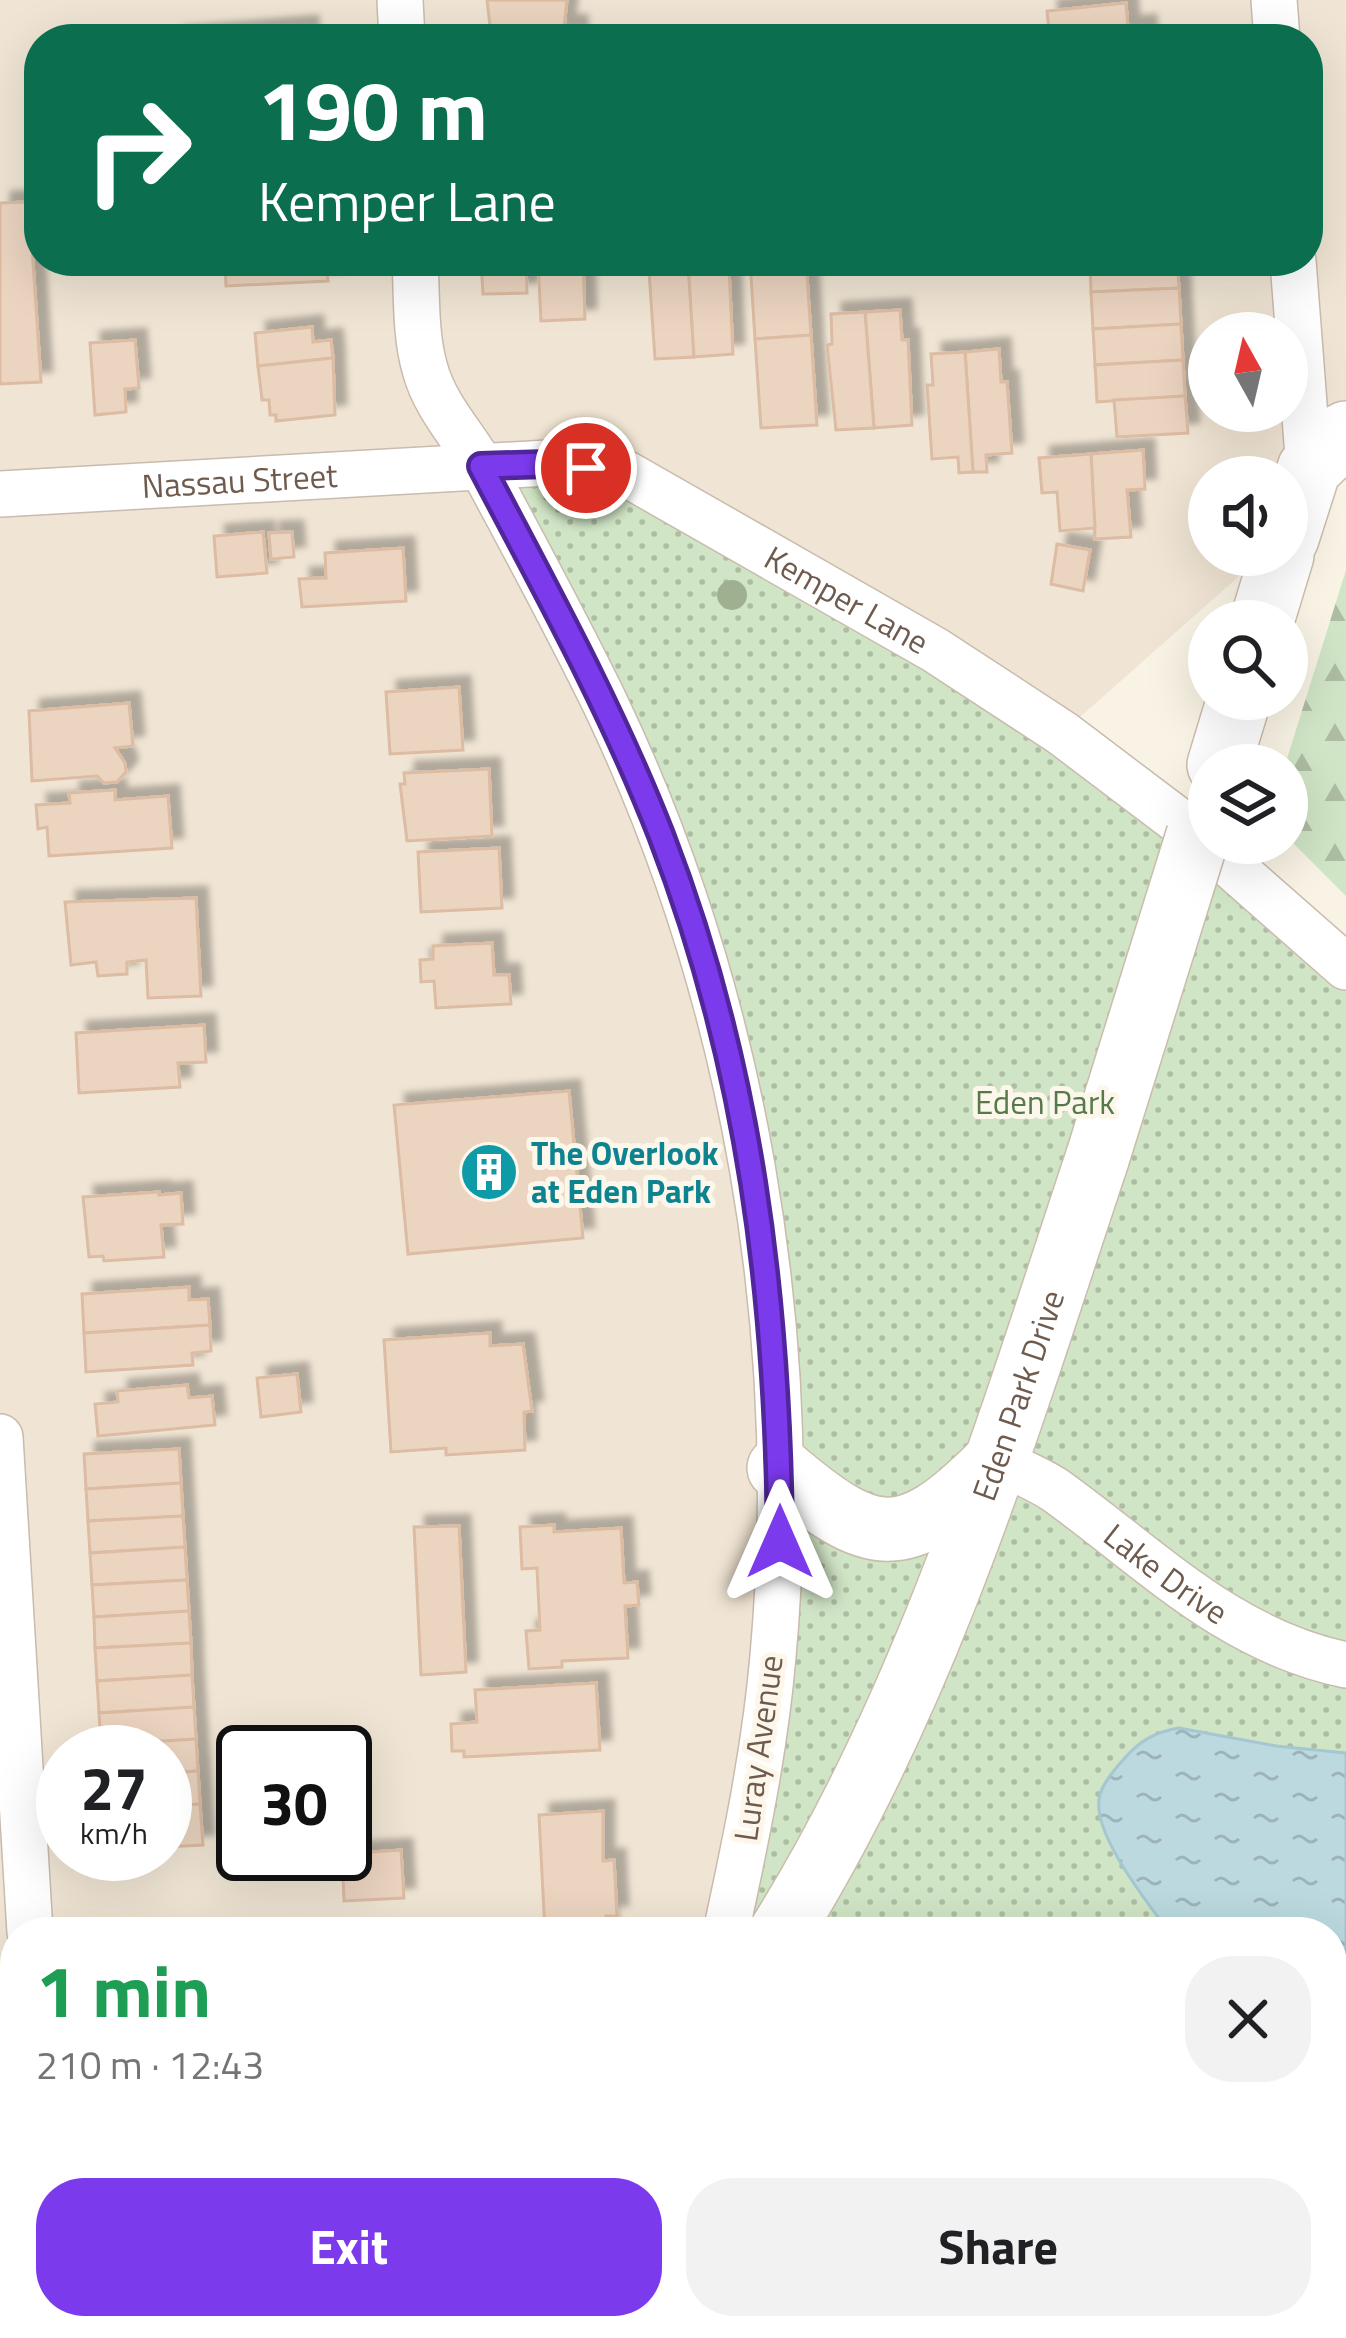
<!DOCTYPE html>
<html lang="en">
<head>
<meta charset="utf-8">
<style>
  :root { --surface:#fff; --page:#f2f2f2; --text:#202124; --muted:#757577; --accent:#7c3aed }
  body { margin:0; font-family:"Titillium Web",sans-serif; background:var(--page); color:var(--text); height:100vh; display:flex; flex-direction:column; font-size:45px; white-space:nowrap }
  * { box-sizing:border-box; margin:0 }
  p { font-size:39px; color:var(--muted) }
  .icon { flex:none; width:66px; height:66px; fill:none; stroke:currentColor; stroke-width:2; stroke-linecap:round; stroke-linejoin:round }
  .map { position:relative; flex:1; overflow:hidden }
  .panel { position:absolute; left:0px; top:1917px; width:1347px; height:423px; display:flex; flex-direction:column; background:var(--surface); border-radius:48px 48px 0 0; box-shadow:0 12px 48px #0002 }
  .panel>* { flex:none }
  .top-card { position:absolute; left:24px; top:24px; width:1299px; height:252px; border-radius:48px; box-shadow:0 12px 48px #0002; background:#0b6e4f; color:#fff; overflow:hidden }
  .needle { width:78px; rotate:352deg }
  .tools { position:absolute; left:1188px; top:312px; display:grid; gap:24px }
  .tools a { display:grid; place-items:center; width:120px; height:120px; border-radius:50%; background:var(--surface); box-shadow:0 12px 48px #0002; font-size:60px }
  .speed { position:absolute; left:36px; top:1725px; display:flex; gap:24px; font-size:60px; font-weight:700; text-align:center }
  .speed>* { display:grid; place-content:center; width:156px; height:156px; border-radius:50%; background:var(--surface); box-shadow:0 12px 48px #0002; line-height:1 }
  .speed small { font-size:30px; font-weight:400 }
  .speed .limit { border:6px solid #111; border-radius:18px; background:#fff; color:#111 }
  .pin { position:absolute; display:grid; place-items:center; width:102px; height:102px; color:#fff; margin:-51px; border:6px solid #fff; border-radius:50%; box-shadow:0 3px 12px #0007 }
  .me { position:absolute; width:132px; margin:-66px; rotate:0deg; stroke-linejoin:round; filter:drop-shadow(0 0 9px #0008) }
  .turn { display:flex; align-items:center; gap:42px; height:252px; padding:0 36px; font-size:54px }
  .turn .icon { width:156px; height:156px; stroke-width:2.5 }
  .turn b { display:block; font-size:84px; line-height:102px }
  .round { display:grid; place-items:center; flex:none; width:126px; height:126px; border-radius:48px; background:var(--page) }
  .headline { display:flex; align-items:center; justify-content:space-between; height:204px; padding:0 36px }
  h1 { font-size:72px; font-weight:700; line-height:90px; color:#1e9e55 }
  .cta { display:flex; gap:24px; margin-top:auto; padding:24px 36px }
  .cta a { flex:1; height:138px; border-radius:48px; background:var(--accent); color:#fff; font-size:48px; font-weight:700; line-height:138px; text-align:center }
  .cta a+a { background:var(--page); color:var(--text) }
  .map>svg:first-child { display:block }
  .residential { fill:#f0e5d4; fill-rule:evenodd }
  .forest { fill:url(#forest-firs) }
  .park { fill:url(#park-dots) }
  .water { fill:url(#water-ripples); stroke:#a4c7d1; stroke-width:3 }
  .building { fill:#ebd4c0; stroke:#dcbca2; stroke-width:3; filter:url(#shadow) }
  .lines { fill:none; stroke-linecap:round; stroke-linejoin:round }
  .lane-casing { stroke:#c9bbad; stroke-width:24 }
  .street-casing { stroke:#c9bbad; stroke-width:48 }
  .secondary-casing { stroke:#ccbcab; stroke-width:66 }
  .lane { stroke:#fff; stroke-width:21 }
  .street { stroke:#fff; stroke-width:45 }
  .secondary { stroke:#fff; stroke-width:63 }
  .secondary-bridge-casing { stroke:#ccbcab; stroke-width:66; stroke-linecap:butt }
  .secondary-bridge { stroke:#fff; stroke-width:63 }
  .tree { fill:#9fb090 }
  .route-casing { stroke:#51269a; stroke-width:30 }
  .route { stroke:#7c3aed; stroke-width:21 }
  .labels { text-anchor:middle; stroke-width:10; stroke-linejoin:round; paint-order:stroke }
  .street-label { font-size:33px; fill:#6f5b4d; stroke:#fdf7eb }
  .park-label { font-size:33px; fill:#55794a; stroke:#fdf7eb }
  .culture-label { font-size:33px; font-weight:bold; fill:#0d838f; stroke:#fdf7eb; text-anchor:start }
</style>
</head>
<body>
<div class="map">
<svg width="1346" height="2338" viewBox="0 0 1346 2338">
  <defs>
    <pattern id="forest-firs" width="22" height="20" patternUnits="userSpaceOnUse" patternTransform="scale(3)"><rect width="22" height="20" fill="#d0e5c5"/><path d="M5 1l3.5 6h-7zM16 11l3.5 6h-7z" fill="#adbda2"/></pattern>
    <pattern id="park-dots" width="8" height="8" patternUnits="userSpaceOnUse" patternTransform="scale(3)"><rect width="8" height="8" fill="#d0e5c5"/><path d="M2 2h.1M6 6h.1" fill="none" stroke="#adbda2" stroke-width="1.8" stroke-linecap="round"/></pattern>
    <pattern id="water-ripples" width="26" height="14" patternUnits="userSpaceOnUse" patternTransform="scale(3)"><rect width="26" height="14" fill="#bcd9e0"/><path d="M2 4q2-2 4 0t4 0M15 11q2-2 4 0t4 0" fill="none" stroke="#9db3b8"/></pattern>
    <filter id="shadow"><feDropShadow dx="11" dy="-11" stdDeviation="3" flood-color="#0004"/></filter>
  </defs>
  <rect width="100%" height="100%" fill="#f9f3e5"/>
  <path class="residential" d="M0,0H1346V433L1287,477H1209V555H1263L1062,733L662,837L778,1398L726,1932H15V2088L0,2079ZM39,39H1308V261H39ZM1209,333H1287V411H1209ZM63,1752H165V1854H63ZM243,1752H345V1854H243Z"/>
  <path class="forest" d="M1346,570V896L1287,837L1285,765Z"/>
  <path class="park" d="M481,466L625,473L935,650L1346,967V2338H0L3,2079L15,2088V2325H1332V1932H726L780,1542L707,974Z"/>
  <path class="water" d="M1179,1728L1276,1746L1346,1753V1991L1332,2000V1932H1169C1148,1903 1094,1836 1099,1800C1100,1786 1114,1770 1123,1760C1139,1741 1155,1732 1179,1728Z"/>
  <g class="building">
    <path d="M487,0H567L564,27L576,26L577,39H555L554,28L491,34Z"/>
    <path d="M1126,3L1128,28L1145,26L1146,39H1050L1047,11Z"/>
    <path d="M307,27L308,39H172V38Z"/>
    <path d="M29,202L41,382L0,384V203Z"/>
    <path d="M225,261H326L328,281L226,286Z"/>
    <path d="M481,261H526L527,293L483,294Z"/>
    <path d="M538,261H583L585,319L541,321Z"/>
    <path d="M653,261H688L694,357L655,359L649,271H654Z"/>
    <path d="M688,261H723L724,269L729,268L733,354L694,357Z"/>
    <path d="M750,261H806L811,335L755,339Z"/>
    <path d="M1090,261H1177L1179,288L1091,292Z"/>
    <path d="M1179,288L1181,324L1093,329L1091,292Z"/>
    <path d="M900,310L902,340H908L912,425L874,428L865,312Z"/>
    <path d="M865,312L874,428L836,430L827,345L832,344L831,314Z"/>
    <path d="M1181,324L1183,360L1095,365L1093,329Z"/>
    <path d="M312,327L313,342L331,340L333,358L258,366L255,333Z"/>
    <path d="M811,335L817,425L761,428L755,339Z"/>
    <path d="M135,340L139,388L125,389L126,412L95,415L90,343Z"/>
    <path d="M999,349L1001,382H1007L1012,453L986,455L987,472H973L965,352Z"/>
    <path d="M965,352L973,472L959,473L958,457L932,459L927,385H933L931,354Z"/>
    <path d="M333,358L335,415L276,421V415H270L269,400H262L258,366Z"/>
    <path d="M1183,360L1185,396L1097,402L1095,365Z"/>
    <path d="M1185,396L1188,433L1117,437L1114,400Z"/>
    <path d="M1143,450L1145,489L1127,490L1131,537L1095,539L1091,454Z"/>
    <path d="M1091,454L1095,528L1060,531L1057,492L1042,493L1039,458Z"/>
    <path d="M263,532L267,573L217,577L214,536Z"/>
    <path d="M292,532L294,557L271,559L269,533Z"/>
    <path d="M1057,544L1090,550L1083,591L1051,584Z"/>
    <path d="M403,548L406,601L302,607L299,579L326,578L325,553Z"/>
    <path d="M459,687L463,750L390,754L386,692Z"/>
    <path d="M129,703L133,746L115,748L125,763L126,772L117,782L104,783L97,776L32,781L29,711Z"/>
    <path d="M489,769L492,836L407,841L400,784H405L404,773Z"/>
    <path d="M115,790V800L168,796L172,848L49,856L47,827L38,829L36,805L70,803L69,793Z"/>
    <path d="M499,848L502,908L421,912L418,852Z"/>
    <path d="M196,898L201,996L148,998L146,960L127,962V974L98,976L96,962L71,965L65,902Z"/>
    <path d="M492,943L494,975H509L511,1004L436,1008L434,981L421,982L420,960L433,959V946Z"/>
    <path d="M204,1025L206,1062L178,1063L180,1087L79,1093L76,1033Z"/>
    <path d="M569,1091L583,1238L408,1254L394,1105Z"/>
    <path d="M159,1192V1195L181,1193L183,1224L161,1225L164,1257L104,1261L103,1256L89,1257L83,1197Z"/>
    <path d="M189,1287V1300L208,1299L210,1325L84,1333L82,1294Z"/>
    <path d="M210,1325L211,1351L192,1353L193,1365L86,1372L84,1333Z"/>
    <path d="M490,1333V1346L523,1344L532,1411L524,1412L525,1450L446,1455V1448L391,1452L384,1340Z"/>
    <path d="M297,1374L301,1412L261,1417L257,1378Z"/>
    <path d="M187,1385L189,1398L212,1396L215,1425L98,1436L95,1404L118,1402L117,1391Z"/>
    <path d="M179,1449L181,1483L86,1489L84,1454Z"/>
    <path d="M181,1483L183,1516L88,1521L86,1489Z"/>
    <path d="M183,1516L185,1547L90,1553L88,1521Z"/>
    <path d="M554,1525V1532L621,1528L624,1583L637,1582L639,1605L625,1606L628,1658L562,1661V1667L529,1669L526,1631L540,1630L537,1568L522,1569L520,1527Z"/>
    <path d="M459,1526L466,1672L421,1675L414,1527Z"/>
    <path d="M185,1547L187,1580L92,1585L90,1553Z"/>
    <path d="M187,1580L189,1611L94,1617L92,1585Z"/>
    <path d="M189,1611L191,1643L95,1648L94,1617Z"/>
    <path d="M191,1643L192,1675L97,1681L95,1648Z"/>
    <path d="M192,1675L194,1707L99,1713L97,1681Z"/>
    <path d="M596,1683L600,1750L464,1757V1751H452L451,1724L477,1722L475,1690Z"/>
    <path d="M194,1707L196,1739L101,1745L99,1713Z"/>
    <path d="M196,1739L198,1771L165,1773V1752H102L101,1745Z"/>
    <path d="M198,1771L200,1804L165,1806V1773Z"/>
    <path d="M200,1804L203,1845L165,1847V1806Z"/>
    <path d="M603,1811V1861L614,1860L617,1916H606L607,1932H545L539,1815Z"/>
    <path d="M401,1850L404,1898L344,1901L342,1854Z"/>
  </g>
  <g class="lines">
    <g class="lane-casing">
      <path id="lane" d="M0,2037H15"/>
    </g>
    <g class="street-casing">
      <g id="street">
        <path d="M400,0L402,39"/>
        <path d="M1274,0L1277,39"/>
        <path d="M415,261C417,296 415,335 425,369C435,407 465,437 484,471C525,547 567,625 605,703C745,996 802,1333 773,1656C765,1749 746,1840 726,1932"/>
        <path d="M1293,261L1309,469"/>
        <path id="s1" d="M0,494L547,463L625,473L935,650L1062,733L1189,829L1346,967"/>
        <path d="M0,1437L30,1932"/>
        <path id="s2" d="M997,1461C1016,1470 1037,1478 1055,1490C1150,1558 1227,1640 1346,1665"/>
        <path d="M799,2325L814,2338"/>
        <path d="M25,2338L33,2325"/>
      </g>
    </g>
    <g class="secondary-casing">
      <g id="secondary">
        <path d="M1287,538L1309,469L1346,433"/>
        <path d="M1262,621L1282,555"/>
        <path d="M1219,765L1239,699"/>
        <path d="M779,1468C871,1547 904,1553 991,1466"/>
        <path id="s3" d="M781,1932C929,1695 1010,1420 1098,1156"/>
        <path d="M509,2338L519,2325"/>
      </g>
    </g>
    <use href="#lane" class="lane"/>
    <use href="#street" class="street"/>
    <use href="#secondary" class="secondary"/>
    <g class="secondary-bridge-casing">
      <path id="secondary-bridge" d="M1098,1156L1198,835"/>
    </g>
    <use href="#secondary-bridge" class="secondary-bridge"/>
  </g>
  <circle class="tree" cx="732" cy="595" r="15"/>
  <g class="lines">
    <g class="route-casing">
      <path id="route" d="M586,468L547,464L481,466C545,588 611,707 661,835C750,1065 778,1298 780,1542"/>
    </g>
    <use href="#route" class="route"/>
  </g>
  <defs>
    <g id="building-disc" transform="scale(3)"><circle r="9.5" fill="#0f9aa8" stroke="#fdf7eb"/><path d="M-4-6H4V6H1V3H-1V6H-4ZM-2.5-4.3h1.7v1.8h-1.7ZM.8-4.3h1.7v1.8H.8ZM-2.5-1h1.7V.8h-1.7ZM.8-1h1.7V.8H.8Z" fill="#fff"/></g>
  </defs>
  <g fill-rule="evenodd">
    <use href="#building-disc" x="489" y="1172"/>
  </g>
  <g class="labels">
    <g class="street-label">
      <text dy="12" stroke="none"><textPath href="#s1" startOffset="240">Nassau Street</textPath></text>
      <text dy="12" stroke="none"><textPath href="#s1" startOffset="882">Kemper Lane</textPath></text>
      <text dy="12" stroke="none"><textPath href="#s3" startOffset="588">Eden Park Drive</textPath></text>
      <text dy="12" stroke="none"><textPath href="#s2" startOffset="204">Lake Drive</textPath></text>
      <text transform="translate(758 1748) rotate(-82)" y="12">Luray Avenue</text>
    </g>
    <g class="park-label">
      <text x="1045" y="1114">Eden Park</text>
    </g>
    <g class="culture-label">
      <text x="531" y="1165">The Overlook<tspan x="531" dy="38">at Eden Park</tspan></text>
    </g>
  </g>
</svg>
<div class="tools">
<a><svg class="needle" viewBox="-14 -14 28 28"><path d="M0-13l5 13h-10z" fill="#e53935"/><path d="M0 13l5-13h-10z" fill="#757577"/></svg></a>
<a><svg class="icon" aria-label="sound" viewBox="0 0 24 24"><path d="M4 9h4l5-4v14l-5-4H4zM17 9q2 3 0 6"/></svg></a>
<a><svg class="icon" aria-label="search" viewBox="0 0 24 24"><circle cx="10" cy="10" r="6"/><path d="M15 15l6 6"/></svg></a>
<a><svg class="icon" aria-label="layers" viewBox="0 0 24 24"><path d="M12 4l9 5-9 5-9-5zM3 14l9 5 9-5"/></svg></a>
</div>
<div class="speed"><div>27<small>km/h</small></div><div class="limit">30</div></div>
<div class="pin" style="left:586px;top:468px;background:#d93025"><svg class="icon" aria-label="arrive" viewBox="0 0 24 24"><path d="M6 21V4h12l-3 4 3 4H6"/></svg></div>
<svg class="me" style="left:780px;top:1542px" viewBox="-20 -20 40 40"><path d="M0-17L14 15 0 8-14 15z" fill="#7c3aed" stroke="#fff" stroke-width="4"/></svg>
<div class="top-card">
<div class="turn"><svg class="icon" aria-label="right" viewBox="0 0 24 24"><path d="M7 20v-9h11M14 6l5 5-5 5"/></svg><div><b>190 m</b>Kemper Lane</div></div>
</div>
<section class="panel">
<div class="headline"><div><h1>1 min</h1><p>210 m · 12:43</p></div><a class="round"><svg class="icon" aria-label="close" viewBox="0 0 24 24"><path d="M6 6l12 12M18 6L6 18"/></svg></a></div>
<div class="cta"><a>Exit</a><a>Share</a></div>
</section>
</div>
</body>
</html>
